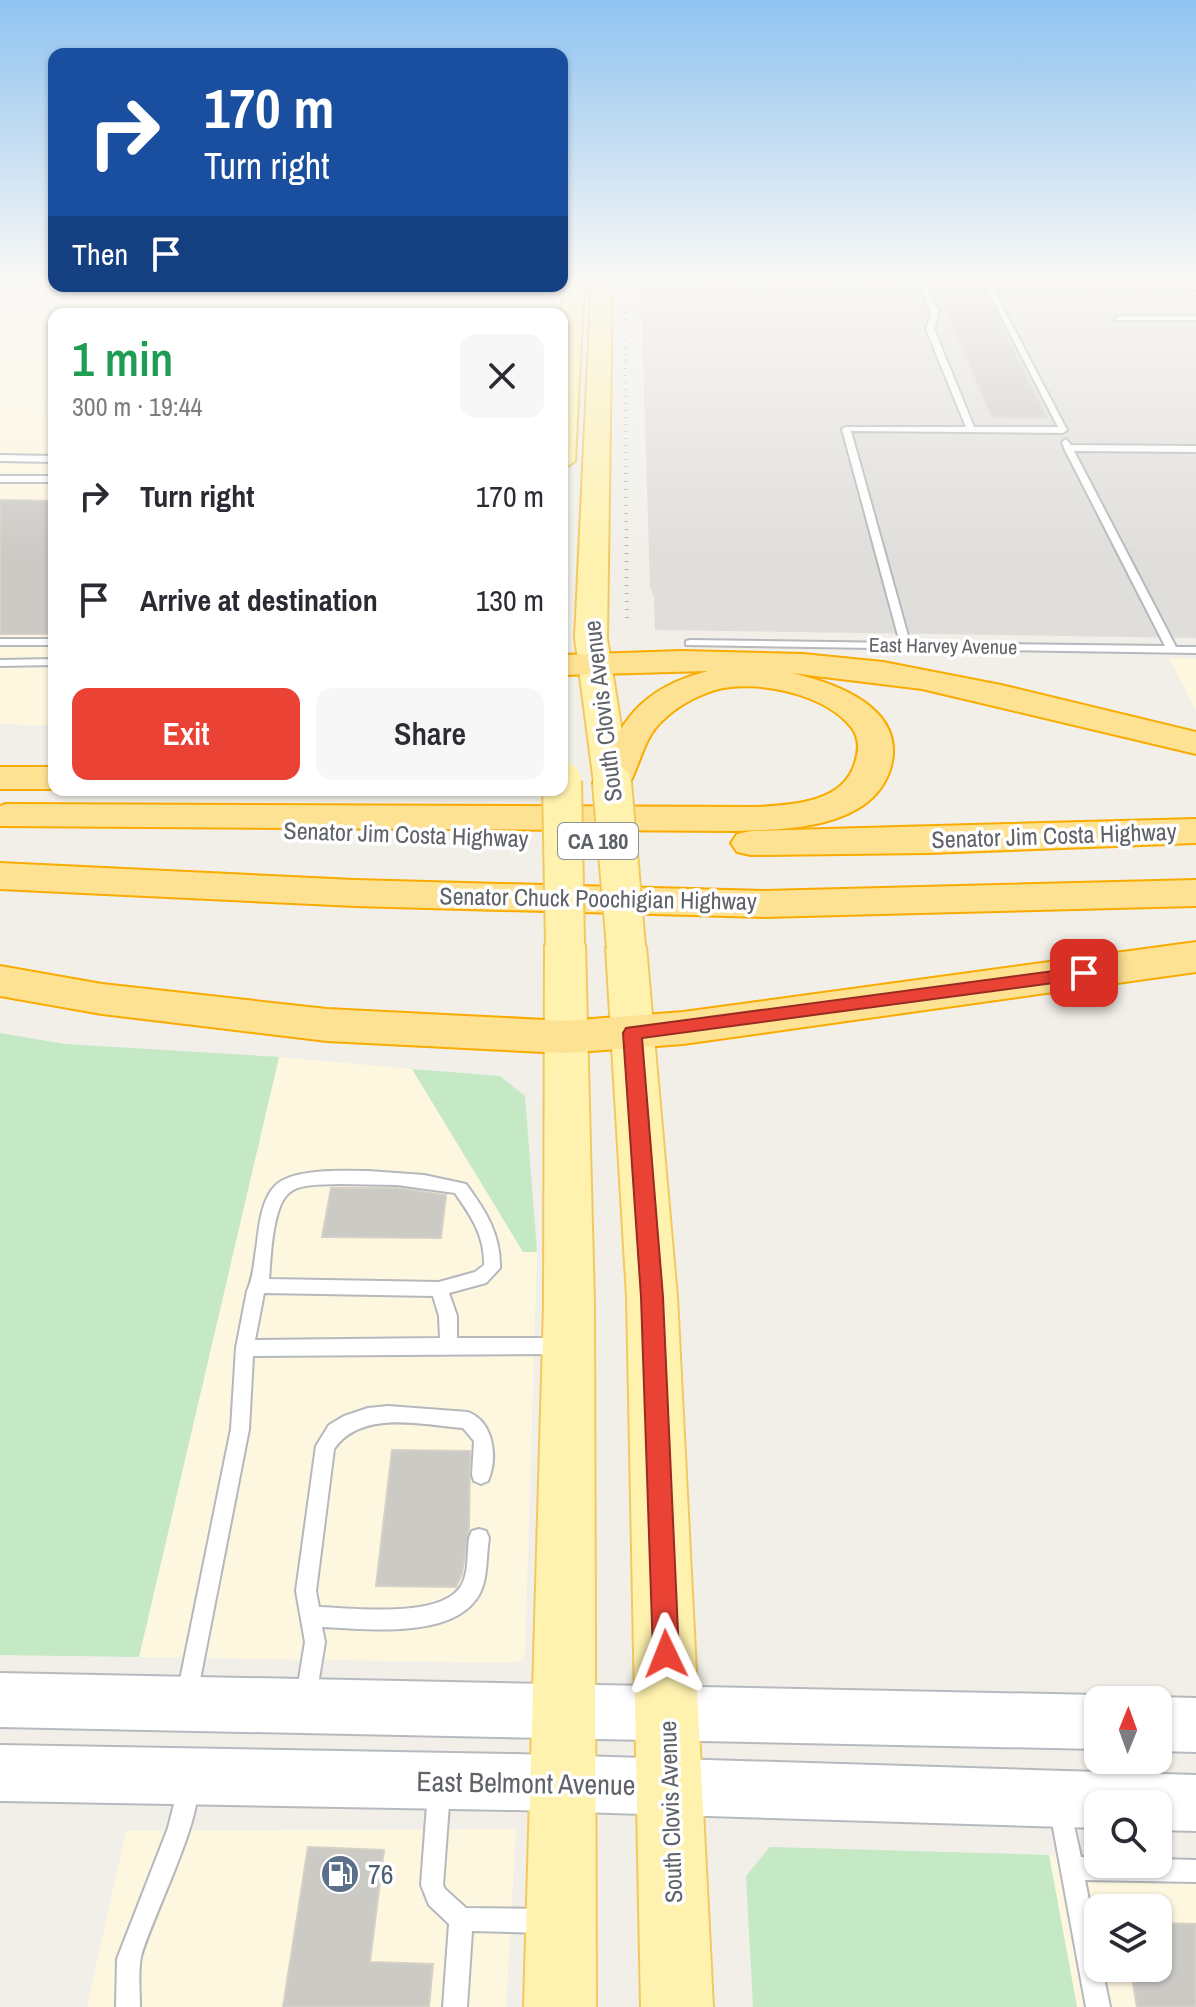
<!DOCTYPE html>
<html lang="en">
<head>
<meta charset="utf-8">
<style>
  :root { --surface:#fff; --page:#f7f7f7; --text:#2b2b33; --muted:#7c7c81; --accent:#ea4335 }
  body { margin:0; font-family:"Archivo Narrow",sans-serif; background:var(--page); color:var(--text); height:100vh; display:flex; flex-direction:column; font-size:30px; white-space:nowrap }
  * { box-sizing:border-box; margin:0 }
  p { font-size:26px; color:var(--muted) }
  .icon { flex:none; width:44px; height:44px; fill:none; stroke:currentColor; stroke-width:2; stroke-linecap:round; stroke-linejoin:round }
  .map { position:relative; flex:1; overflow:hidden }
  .drawer { position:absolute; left:48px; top:308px; width:520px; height:488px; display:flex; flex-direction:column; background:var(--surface); border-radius:16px; box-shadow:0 2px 6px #0004 }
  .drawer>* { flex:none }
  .hud { position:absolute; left:48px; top:48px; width:520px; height:244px; border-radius:16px; box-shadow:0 2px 6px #0004; background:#1a4fa0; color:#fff; overflow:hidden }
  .needle { width:52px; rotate:1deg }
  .buttons { position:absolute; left:1084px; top:1686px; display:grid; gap:16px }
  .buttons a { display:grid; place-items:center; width:88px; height:88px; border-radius:16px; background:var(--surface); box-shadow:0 2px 6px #0004; font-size:40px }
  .pin { position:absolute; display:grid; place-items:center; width:68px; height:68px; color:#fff; margin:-34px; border-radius:16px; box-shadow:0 4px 12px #0006 }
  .me { position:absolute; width:88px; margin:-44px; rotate:358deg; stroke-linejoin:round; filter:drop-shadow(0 0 6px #0008) }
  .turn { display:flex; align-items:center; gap:28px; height:168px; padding:0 24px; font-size:36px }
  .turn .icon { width:104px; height:104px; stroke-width:2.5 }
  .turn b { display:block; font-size:56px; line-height:68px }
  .then { display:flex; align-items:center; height:76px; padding:0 24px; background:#0003; gap:16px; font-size:30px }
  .round { display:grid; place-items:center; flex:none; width:84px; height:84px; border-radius:16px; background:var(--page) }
  .headline { display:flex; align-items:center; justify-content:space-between; height:136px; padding:0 24px }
  h1 { font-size:48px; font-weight:600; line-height:60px; color:#1e9e55 }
  .button { display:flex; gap:16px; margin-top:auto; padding:16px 24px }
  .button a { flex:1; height:92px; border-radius:16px; background:var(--accent); color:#fff; font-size:32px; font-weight:600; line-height:92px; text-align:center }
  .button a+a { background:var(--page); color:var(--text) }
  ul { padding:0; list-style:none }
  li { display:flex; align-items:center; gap:24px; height:104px; padding:0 24px }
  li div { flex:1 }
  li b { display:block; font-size:30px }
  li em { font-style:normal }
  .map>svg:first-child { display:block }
  .commercial { fill:#fef7e0; fill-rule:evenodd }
  .industrial { fill:#e0deda }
  .green { fill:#c5e8c5 }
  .building { fill:#cccac5; stroke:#d6d1c6; stroke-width:2 }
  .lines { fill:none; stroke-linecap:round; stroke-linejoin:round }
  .lane-casing { stroke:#b5b8bc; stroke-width:4 }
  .secondary-casing { stroke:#b6babf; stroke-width:4 }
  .primary-casing { stroke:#f2c960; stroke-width:4 }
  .highway-casing { stroke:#f9ab00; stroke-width:4 }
  .lane { fill:#fff; fill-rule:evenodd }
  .secondary { fill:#fff; fill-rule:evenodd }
  .primary { fill:#fff2af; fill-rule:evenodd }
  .highway { fill:#fde293; fill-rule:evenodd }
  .rail-far1 { stroke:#b6b7b8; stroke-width:3; stroke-dasharray:1 6; stroke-linecap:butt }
  .rail { stroke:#b6b7b8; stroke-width:4; stroke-dasharray:1 7; stroke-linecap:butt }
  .primary-bridge-casing { stroke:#f2c960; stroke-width:42; stroke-linecap:butt }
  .primary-bridge { stroke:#fff2af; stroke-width:38 }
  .route { fill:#ea4335; stroke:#982c22; stroke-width:2 }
  .labels { text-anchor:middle; stroke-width:7; stroke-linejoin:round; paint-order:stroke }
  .far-street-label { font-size:20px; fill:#5f6368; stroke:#fff }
  .shield { fill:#fff; stroke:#8f9295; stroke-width:2 }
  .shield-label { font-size:22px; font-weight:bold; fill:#5f6368 }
  .street-label { font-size:24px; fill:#5f6368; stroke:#fff }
  .near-street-label { font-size:28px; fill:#5f6368; stroke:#fff }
  .near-service-label { font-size:28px; fill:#4e5e75; stroke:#fff; text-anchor:start }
</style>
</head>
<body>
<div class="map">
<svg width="1196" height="2007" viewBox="0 0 1196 2007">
  <rect width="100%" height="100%" fill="#f1efe8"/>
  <g class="commercial">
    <path d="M0,287L506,288L561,290L559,314H54V726L0,724Z"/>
    <path d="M1169,658L1196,659V710Z"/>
    <path d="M279,1057L412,1069L523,1252H537L525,1653L520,1660L511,1663L139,1657Z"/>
    <path d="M516,1829L506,2007H87L126,1831Z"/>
    <path d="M1049,1855L1098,1856V1864H1158V1858L1196,1859V2007H1077ZM1098,1908H1158V1968H1098Z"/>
  </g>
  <path class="industrial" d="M641,289L1196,293V638L655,630L654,596L650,588Z"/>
  <g class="green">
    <path d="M0,1033L65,1044L279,1057L139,1657L0,1655Z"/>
    <path d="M412,1069L500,1076L525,1096L537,1252H523Z"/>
    <path d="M770,1847L1049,1855L1077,2007H753L746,1876Z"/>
  </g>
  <g class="building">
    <path d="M944,304H991L1047,418L992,417Z"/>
    <path d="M0,500L54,501V634H0Z"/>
    <path d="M331,1188H397L446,1195L441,1238L322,1237Z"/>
    <path d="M392,1450L470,1451L469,1530L462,1574L456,1587L376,1586Z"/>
    <path d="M308,1847L384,1850L370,1962L433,1964L429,2007H283Z"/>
    <path d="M1158,1923L1196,1924V2007H1137L1130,1968H1158Z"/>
  </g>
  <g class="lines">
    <g class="lane-casing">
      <g id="lane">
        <path d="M916,277H922L939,312L934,329L974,427H1058L984,283L987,281L990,283L1067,430L1063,433L851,431L910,643L1165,646L1064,448L1062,442L1066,439L1071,445L1196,446V452L1074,451L1176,647H1196V653L686,645V641L690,640L900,643L842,429L846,427H966L926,329L931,312Z"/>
        <path d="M1118,316H1196V320H1115Z"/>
        <path d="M0,455L54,456V462L0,461Z"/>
        <rect x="0" y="476" width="54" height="6"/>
        <rect x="0" y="639" width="54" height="6"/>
        <path d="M54,659V665L0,666V660Z"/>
        <path d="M368,1171L424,1175L466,1184C485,1210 501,1234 500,1268L486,1283L449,1293L457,1316V1338H561L567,1341L570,1346L567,1351L561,1354L253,1356L249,1429L197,1695L194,1702L187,1705L180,1702L177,1695L231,1429L236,1348L247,1291C254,1276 254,1260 257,1243C259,1225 262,1198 276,1185C294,1168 345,1171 368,1171ZM339,1184L397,1185L455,1193C471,1216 485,1236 484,1265L475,1272L439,1282L269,1279C271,1258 272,1207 289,1193C300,1183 324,1185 339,1184ZM264,1293L433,1296L439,1316L440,1338L255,1340Z"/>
        <path d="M388,1406L468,1412C494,1422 498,1458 488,1481L481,1484L474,1481L472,1475L474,1441L463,1428C422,1425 362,1409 334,1449L316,1591L319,1607C353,1608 441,1619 461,1586C469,1573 467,1553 469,1538L472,1531L479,1529L486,1531L489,1538C486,1556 488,1577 480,1593C456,1640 366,1629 322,1627L325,1642L316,1697L313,1704L306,1707L299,1704L296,1697L305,1642L296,1591L316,1446L329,1425L344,1416L368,1408Z"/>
        <path d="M188,1777L196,1780C208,1809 150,1921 141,1957C138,1972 140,1991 140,2007H116L117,1959L168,1828L180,1780Z"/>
        <path d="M439,1780L447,1783L450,1791L443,1885L445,1889L466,1908L545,1909L553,1913L557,1921L553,1929L545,1933L472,1931L467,2007H443L449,1924L429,1905L421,1885L428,1791L431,1783Z"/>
        <path d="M1061,1800L1069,1803L1081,1857H1098V1864H1158V1859L1196,1860V1882L1085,1880L1098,1945V1968H1102L1110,2007H1086L1050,1811L1053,1803Z"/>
      </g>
    </g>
    <g class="secondary-casing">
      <g id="secondary">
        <path d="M0,277H54V285L0,284Z"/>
        <path d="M562,277L1196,280V290L562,285Z"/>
        <path d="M0,1673L1098,1695L1110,1700H1098V1749L0,1727Z"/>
        <path d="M1158,1697L1196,1698V1752L1158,1751V1700H1150Z"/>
        <path d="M0,1745L515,1754L1196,1775V1831L1158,1830V1804H1098V1828L515,1810L0,1801Z"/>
      </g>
    </g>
    <g class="primary-casing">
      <g id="primary">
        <path d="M592,277H612L607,638L630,783L625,791L612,794L599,791L594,783L575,638Z"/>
        <path d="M567,278H581L584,282L575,461L562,469L561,314Z"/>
        <path d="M565,931L579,935L585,945L594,1305L596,2007H524L544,1305L545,945L551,935Z"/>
        <path d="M626,933L640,937L646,947L677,1297L713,2007H641L627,1297L606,947L612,937Z"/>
      </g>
    </g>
    <g class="highway-casing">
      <g id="highway">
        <path d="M682,651L803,654L883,662L1001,685L1196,732V754L922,689L791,673C836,683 906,708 891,766C887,782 876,797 862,806C827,829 776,830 736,831L0,826V806L6,804L756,807C792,805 843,803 855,763C859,751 860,739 852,728C825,693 755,679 715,690C696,696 676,707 662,721C642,739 640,769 625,791L612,794L599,791L593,783C621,722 638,689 708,671L562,675V655Z"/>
        <rect x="0" y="767" width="54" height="22"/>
        <path d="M1196,819V843L929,853L751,855L737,852L731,843L737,834L751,831Z"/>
        <path d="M0,863L355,880L764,891L1196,880V906L764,917L355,906L0,889Z"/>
        <path d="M1196,942V972L683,1044L565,1053L327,1041L102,1014L0,996V966L102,984L327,1009L565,1021L683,1012Z"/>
      </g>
    </g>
    <use href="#lane" class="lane"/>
    <use href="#secondary" class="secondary"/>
    <use href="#primary" class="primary"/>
    <use href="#highway" class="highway"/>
    <path class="rail-far1" d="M625,277L626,475"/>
    <path class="rail" d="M626,473L627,623"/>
    <g class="primary-bridge-casing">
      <g id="primary-bridge">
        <path d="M562,781L565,945"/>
        <path d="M612,783L626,947"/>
      </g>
    </g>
    <use href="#primary-bridge" class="primary-bridge"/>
  </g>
  <linearGradient id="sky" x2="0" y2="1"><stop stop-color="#8fc3f1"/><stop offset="0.5" stop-color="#f9f8f5"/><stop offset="1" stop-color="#f9f8f5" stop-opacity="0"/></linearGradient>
  <rect width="1196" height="558" fill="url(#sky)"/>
  <path class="route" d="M1084,967L1090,969V978L642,1038L663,1297L679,1654L675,1663L666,1667L657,1663L653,1654L641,1297L623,1033L626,1028Z"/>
  <defs>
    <g id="fuel-disc" transform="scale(2)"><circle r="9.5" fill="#5c6f8a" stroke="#fff"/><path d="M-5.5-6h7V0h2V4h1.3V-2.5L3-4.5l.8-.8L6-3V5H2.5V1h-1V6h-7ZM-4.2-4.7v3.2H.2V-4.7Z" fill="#fff"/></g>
  </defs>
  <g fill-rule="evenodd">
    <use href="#fuel-disc" x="340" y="1874"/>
  </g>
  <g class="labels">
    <g class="far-street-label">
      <text transform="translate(943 646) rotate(1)" y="7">East Harvey Avenue</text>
    </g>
    <rect class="shield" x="558" y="823" width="80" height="36" rx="6"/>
    <g class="shield-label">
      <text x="598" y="849">CA 180</text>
    </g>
    <g class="street-label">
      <text transform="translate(603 711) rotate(-97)" y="8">South Clovis Avenue</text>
      <text transform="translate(406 835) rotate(2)" y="8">Senator Jim Costa Highway</text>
      <text transform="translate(1054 836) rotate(-2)" y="8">Senator Jim Costa Highway</text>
      <text transform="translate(598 899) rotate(1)" y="8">Senator Chuck Poochigian Highway</text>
      <text transform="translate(671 1812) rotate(-92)" y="8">South Clovis Avenue</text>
    </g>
    <g class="near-street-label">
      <text transform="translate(526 1783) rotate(1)" y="10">East Belmont Avenue</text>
    </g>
    <g class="near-service-label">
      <text x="368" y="1884">76</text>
    </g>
  </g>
</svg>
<div class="buttons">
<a><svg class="needle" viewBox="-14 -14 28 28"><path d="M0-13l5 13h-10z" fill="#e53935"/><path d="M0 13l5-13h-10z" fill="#7c7c81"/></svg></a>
<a><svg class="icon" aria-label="search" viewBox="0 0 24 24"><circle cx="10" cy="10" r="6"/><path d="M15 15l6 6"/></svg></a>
<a><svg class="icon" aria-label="layers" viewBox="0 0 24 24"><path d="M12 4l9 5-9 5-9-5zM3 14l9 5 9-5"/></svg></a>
</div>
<div class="pin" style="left:1084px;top:973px;background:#d93025"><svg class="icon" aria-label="arrive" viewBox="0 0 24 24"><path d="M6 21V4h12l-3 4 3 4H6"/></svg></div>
<svg class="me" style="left:666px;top:1654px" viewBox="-20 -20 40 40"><path d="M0-17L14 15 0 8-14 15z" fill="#ea4335" stroke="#fff" stroke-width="4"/></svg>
<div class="hud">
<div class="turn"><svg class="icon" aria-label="right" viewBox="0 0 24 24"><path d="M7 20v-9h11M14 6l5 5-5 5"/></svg><div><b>170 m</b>Turn right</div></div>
<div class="then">Then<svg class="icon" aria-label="arrive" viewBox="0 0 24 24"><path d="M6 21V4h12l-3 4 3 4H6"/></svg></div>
</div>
<section class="drawer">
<div class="headline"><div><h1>1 min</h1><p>300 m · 19:44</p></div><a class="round"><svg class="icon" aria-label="close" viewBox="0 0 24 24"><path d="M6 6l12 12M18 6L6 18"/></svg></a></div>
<ul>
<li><svg class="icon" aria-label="right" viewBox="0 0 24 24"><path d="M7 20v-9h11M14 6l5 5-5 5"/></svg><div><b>Turn right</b></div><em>170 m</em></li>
<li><svg class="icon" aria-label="arrive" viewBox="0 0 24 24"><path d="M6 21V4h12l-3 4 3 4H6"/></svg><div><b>Arrive at destination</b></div><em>130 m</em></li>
</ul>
<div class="button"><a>Exit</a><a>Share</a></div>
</section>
</div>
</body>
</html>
